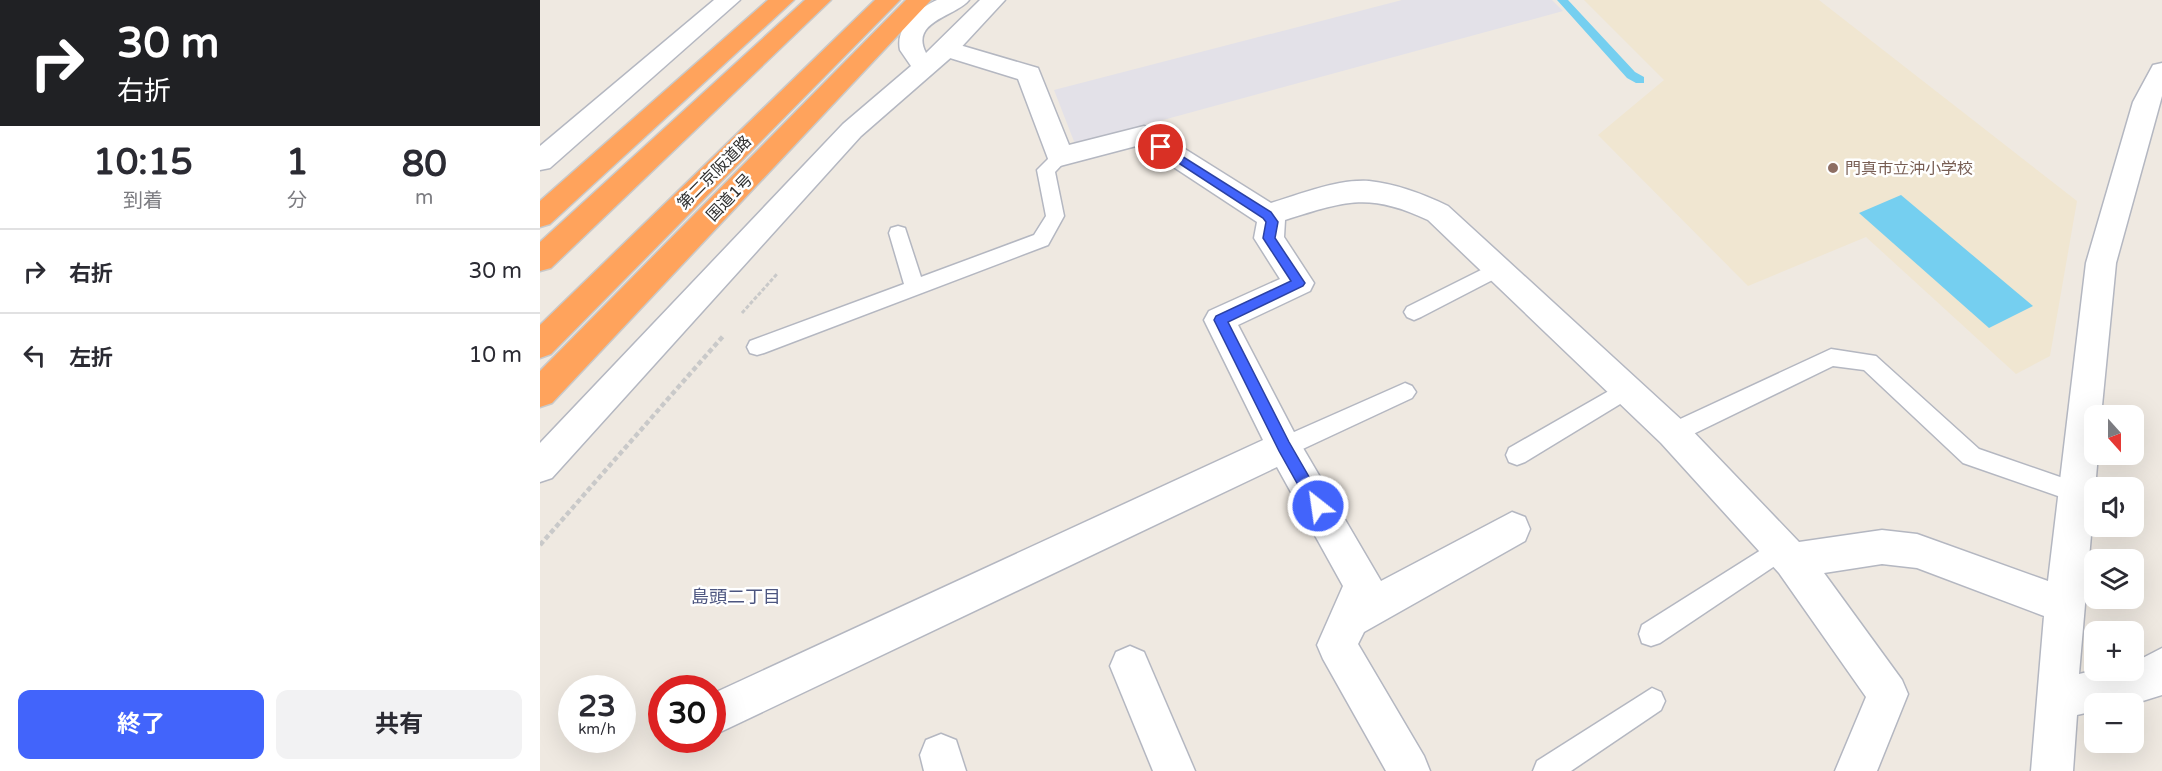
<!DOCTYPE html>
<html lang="ja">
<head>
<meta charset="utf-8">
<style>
  :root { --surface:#fff; --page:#f2f2f3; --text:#2b2b33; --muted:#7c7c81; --line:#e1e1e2; --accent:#4264fb }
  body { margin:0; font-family:"Varela Round","Noto Sans JP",sans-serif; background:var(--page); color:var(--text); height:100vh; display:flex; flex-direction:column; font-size:22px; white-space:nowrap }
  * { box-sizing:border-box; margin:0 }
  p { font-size:20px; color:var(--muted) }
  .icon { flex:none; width:33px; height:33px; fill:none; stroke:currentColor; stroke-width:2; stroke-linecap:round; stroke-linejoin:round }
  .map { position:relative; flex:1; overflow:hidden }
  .panel { display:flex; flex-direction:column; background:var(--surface); width:540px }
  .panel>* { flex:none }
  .guide { background:#202124; color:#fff; overflow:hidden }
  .needle { width:39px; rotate:159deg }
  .buttons { position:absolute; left:1544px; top:405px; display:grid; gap:12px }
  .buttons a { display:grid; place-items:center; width:60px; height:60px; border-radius:12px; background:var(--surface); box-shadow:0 6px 24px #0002; font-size:30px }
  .speed { position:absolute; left:18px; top:675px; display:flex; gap:12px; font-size:30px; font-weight:700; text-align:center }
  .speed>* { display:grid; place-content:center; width:78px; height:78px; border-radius:50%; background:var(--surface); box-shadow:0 6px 24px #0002; line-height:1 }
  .speed small { font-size:15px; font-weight:400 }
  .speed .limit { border:9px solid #d22; background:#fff; color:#111 }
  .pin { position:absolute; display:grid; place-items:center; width:51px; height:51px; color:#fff; margin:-26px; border:3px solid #fff; border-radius:50%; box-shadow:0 2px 6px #0007 }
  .me { position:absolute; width:66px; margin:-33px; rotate:330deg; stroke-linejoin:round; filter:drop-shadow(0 0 4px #0008) }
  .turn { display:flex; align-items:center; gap:21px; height:126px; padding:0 18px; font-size:27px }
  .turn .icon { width:78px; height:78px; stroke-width:2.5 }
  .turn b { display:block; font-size:42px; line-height:51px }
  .eta { display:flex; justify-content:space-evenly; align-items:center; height:102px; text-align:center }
  .eta b { font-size:36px; font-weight:700; line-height:42px }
  .action { display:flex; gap:12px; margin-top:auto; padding:12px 18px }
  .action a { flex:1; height:69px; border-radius:12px; background:var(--accent); color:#fff; font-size:24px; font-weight:700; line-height:69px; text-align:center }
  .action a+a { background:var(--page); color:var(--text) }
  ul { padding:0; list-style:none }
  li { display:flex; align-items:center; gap:18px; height:84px; padding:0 18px; border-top:2px solid var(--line) }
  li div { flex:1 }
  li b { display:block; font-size:22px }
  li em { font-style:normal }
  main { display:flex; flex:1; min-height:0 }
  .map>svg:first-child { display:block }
  .industrial { fill:#e3e1e8 }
  .education { fill:#f0e6d1 }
  .water { fill:#75cff0 }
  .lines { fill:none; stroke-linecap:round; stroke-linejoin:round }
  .stream { fill:#75cff0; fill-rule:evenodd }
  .lane-casing { stroke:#b4b7c1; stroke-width:3 }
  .street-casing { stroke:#b4b7c1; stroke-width:3 }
  .secondary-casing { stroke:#b4b7c1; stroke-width:3 }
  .highway-casing { stroke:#c9c9c9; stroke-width:3 }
  .path-far1 { stroke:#c9c9c9; stroke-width:3; stroke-dasharray:4 2; stroke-linecap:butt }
  .path { stroke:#c9c9c9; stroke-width:4.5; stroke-dasharray:5 3; stroke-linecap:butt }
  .lane { fill:#fff; fill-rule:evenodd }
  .street { fill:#fff; fill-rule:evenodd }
  .secondary { fill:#fff; fill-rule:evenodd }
  .highway { fill:#ffa35c; fill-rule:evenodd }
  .route { fill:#4264fb; stroke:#2b41a3; stroke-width:1.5 }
  .education-dot { fill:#8d6e63; stroke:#fff; stroke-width:2 }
  .labels { text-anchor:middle; stroke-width:5; stroke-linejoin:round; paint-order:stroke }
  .education-label { font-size:16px; fill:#785e54; stroke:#fff; text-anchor:start }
  .street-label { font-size:16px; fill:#2e2e2e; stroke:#fff }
  .neighbourhood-label { font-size:18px; fill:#4d5680; stroke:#fff }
</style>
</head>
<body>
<main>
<section class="panel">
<div class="guide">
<div class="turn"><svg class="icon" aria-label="right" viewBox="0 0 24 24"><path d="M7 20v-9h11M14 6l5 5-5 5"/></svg><div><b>30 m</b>右折</div></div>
</div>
<div class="eta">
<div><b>10:15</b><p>到着</p></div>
<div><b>1</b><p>分</p></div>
<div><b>80</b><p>m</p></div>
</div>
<ul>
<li><svg class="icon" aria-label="right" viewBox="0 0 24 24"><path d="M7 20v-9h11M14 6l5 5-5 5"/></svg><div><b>右折</b></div><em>30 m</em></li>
<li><svg class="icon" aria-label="left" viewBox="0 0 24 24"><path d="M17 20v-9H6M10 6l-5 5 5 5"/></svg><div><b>左折</b></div><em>10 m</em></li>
</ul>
<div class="action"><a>終了</a><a>共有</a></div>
</section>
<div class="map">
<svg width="1622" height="771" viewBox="0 0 1622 771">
  <rect width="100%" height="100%" fill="#efe9e1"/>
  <path class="industrial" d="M862,0H1012L1023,11L535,144L514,90Z"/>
  <path class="education" d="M1044,0H1279L1537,201L1510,356L1476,374L1326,237L1208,286L1058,135L1124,80Z"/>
  <path class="water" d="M1361,195L1493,306L1449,328L1319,213Z"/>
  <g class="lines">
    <path class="stream" d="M1017,0H1028L1095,72L1104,77V83H1096L1087,78Z"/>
    <g class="lane-casing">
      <g id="lane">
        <path d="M520,151L526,153L529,157L515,172L524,216L508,245L224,353L217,355L210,353L207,347L210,341L364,284L349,233L351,228L358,226L365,228L381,277L494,235L506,216L497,170L514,153Z"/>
        <path d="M959,261L966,263L969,268L966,273L881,317L874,320L867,317L864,312L867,307Z"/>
        <path d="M1291,349L1336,356L1439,449L1546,486L1549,493L1546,500L1538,503L1423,463L1324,370L1293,366L1141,440L1133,442L1125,440L1122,433L1125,426Z"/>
        <path d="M1088,380L1095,383L1099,389L1095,395L985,462L977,465L969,462L966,455L969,448Z"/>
        <path d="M865,383L872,386L876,392L872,398L752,454L744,457L736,454L733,447L736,440Z"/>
        <path d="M1240,538L1248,541L1252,549L1248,557L1120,643L1111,646L1102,643L1099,634L1102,625Z"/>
        <path d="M1112,688L1121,692L1125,701L1121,710L1031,771H993L997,761Z"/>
      </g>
    </g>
    <g class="street-casing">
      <g id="street">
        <path d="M406,41L498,68L529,145L604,126L613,129L731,203C761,194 797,179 829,181C857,184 883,194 908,206L1145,423L1259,542L1342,530L1377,534L1508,581L1546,263L1593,102L1613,65L1622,63V96L1576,263L1561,416H1554V454H1558L1539,674L1556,670H1593V663L1622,648V695L1593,704H1554V711L1537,715L1533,771H1491L1504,616L1377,568L1342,564L1284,573L1362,680L1368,694L1337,771H1295L1326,697L1239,573L1121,443L888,220C829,192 805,201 745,220L744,237L774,283L770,291L698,325L756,436L841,581L972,512L985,517L990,529L985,541L824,632L818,644L884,756L890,771H846L783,659L777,645L803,586L737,467L172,736V694L723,440L664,320L669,311L740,279L714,238L717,222L600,145L520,166L510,164L478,79L397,54L394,49L397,44Z"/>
        <path d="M590,646L604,652L655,771H613L570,666L576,652Z"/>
        <path d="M401,734L416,740L426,771H384L380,755L386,740Z"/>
      </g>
    </g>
    <g class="secondary-casing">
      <g id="secondary">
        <path d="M174,0H200L10,168L0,170V146Z"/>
        <path d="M397,0H429C417,16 369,21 386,53L440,0H465L415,54L321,136L12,478L0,482V443L303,124L371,66L360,50C355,26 378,9 397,0Z"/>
      </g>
    </g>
    <g class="highway-casing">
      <g id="highway">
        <path d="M228,0H254L10,224L0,227V201Z"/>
        <path d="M265,0H291L11,268L0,271V242Z"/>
        <path d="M335,0H360L11,354L0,358V325Z"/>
        <path d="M366,0H391L12,403L0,407V371Z"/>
      </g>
    </g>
    <path class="path-far1" d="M202,313L237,274"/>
    <path class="path" d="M0,545L184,335"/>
    <use href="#lane" class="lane"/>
    <use href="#street" class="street"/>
    <use href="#secondary" class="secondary"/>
    <use href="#highway" class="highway"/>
  </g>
  <path class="route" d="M621,143L731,212L738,222L735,238L765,283L763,286L688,322L749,442L783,501L785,506L783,510L778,512L772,510L739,451L674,320L676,316L751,281L723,238L726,222L723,218L617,149V144Z"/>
  <circle class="education-dot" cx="1293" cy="168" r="6"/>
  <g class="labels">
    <g class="education-label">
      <text x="1305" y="174">門真市立沖小学校</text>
    </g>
    <g class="street-label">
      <text transform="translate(174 172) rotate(-45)" y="6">第二京阪道路</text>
      <text transform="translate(189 197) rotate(-46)" y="6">国道1号</text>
    </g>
    <g class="neighbourhood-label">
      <text x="196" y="603">島頭二丁目</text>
    </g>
  </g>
</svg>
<div class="buttons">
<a><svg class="needle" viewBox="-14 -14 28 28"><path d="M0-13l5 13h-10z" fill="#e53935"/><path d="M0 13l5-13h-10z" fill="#7c7c81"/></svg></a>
<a><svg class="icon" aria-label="sound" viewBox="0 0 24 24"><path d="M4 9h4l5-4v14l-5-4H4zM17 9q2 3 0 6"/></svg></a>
<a><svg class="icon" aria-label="layers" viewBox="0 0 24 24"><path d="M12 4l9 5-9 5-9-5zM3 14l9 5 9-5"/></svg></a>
<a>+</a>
<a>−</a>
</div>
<div class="speed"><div>23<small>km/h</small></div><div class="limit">30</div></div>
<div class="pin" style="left:621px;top:147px;background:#d93025"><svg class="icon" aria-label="arrive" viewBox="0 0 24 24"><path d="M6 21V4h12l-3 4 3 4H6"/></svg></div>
<svg class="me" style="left:778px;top:506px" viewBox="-20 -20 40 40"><circle r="17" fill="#4264fb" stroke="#fff" stroke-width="3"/><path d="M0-11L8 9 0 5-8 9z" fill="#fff"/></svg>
</div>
</main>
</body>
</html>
